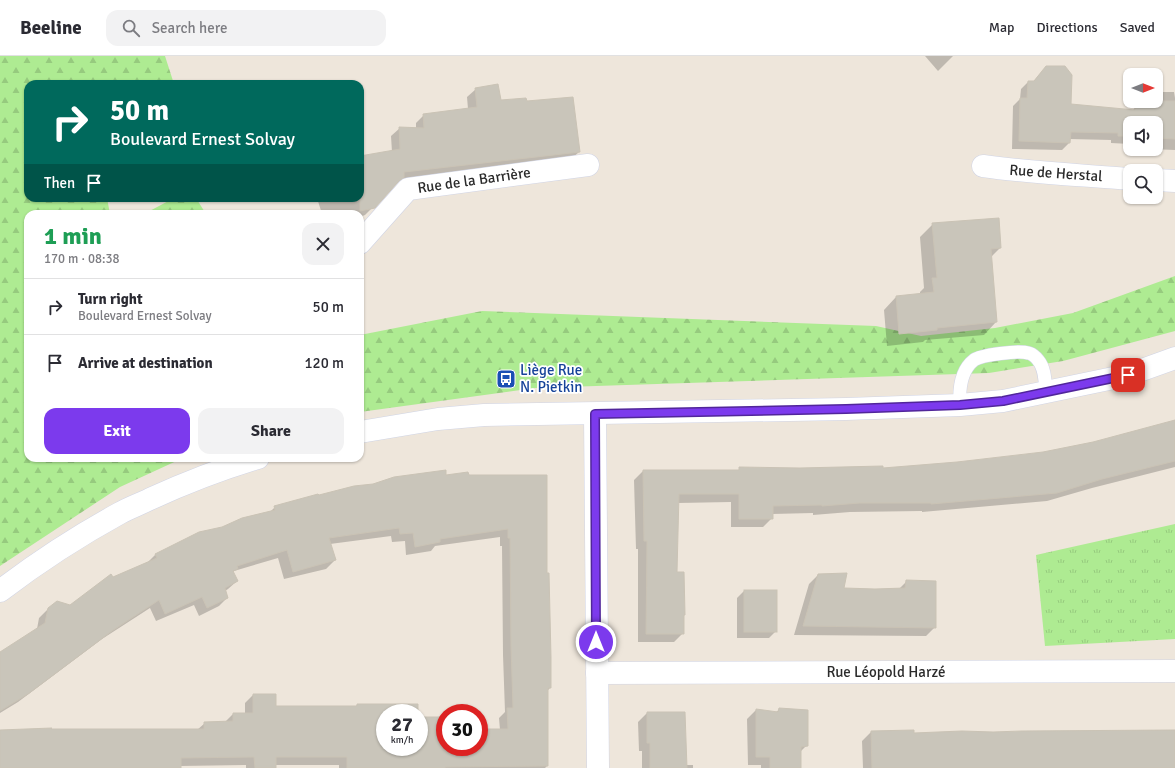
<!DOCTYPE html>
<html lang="en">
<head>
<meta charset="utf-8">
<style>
  :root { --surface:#fff; --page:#f2f2f3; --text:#2b2b33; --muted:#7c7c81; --line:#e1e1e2; --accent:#7c3aed }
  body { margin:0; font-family:Signika,sans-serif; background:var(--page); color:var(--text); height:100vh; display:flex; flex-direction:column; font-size:15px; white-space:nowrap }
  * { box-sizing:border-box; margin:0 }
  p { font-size:13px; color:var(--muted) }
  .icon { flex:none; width:22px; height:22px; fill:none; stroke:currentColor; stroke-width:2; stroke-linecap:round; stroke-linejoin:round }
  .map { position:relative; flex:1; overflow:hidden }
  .drawer { position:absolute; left:24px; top:154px; width:340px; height:252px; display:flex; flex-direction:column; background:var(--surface); border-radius:12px; box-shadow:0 1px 3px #0004 }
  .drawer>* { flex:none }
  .banner { position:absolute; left:24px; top:24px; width:340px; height:122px; border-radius:12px; box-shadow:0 1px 3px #0004; background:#00695c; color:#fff; overflow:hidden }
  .needle { width:26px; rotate:90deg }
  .controls { position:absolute; left:1123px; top:12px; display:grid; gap:8px }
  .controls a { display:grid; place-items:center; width:40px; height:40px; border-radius:8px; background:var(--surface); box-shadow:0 1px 3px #0004; font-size:20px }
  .speed { position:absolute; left:376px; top:648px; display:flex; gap:8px; font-size:20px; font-weight:700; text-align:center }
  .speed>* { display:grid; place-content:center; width:52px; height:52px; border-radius:50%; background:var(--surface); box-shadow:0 1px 3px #0004; line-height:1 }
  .speed small { font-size:10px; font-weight:400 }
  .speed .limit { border:6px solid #d22; background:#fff; color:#111 }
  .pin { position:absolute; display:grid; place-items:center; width:34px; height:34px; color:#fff; margin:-17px; border-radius:8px; box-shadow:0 2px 6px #0006 }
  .me { position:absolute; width:44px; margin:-22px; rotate:0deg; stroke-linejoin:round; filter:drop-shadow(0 0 3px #0008) }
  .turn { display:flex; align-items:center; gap:14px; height:84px; padding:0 20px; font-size:18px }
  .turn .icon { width:52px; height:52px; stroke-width:2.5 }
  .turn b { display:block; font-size:28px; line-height:34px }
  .then { display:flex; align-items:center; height:38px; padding:0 20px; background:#0003; gap:8px; font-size:15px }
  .round { display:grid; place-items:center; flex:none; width:42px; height:42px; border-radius:12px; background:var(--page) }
  .overview { display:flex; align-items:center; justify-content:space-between; height:68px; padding:0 20px }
  h1 { font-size:24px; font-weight:700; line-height:30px; color:#1e9e55 }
  .primary-button { display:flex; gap:8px; margin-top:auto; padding:8px 20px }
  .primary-button a { flex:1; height:46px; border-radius:12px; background:var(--accent); color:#fff; font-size:16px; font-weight:700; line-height:46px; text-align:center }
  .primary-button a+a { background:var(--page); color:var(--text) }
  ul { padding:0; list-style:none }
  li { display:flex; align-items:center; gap:12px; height:56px; padding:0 20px; border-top:1px solid var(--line) }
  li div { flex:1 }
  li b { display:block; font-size:15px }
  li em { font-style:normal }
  header { display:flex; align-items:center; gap:24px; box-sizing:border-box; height:56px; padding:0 20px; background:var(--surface); border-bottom:1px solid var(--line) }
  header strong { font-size:19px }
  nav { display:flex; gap:22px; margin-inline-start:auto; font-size:14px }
  .search { width:280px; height:36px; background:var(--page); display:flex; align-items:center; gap:10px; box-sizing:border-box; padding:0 14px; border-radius:12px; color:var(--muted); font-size:15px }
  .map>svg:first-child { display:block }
  .forest { fill:url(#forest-firs) }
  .park { fill:url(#park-tufts) }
  .shadow { fill:#0003 }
  .building { fill:#c9c5ba; stroke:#cac3b5 }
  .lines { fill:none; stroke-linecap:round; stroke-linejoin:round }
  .lane-casing { stroke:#d0d4e5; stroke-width:14 }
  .street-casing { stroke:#d0d4e5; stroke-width:23 }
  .lane { stroke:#fff; stroke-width:13 }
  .street { stroke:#fff; stroke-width:22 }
  .route-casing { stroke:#51269a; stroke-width:10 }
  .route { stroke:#7c3aed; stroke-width:7 }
  .labels { text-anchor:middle; stroke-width:3.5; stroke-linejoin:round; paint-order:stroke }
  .street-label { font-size:15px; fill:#2b2b2b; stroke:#fff }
  .transit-label { font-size:15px; fill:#164399; stroke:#fff; text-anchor:start }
</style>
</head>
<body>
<header>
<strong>Beeline</strong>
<div class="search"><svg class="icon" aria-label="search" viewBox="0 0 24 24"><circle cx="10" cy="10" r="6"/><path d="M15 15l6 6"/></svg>Search here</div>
<nav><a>Map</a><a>Directions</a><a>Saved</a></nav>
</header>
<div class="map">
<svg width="1175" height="712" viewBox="0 0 1175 712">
  <defs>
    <pattern id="forest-firs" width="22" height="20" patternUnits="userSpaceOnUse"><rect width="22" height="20" fill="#aeeb92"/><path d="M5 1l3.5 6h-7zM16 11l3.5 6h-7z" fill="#96ca7e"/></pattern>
    <pattern id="park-tufts" width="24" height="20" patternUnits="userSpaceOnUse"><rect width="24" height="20" fill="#aeeb92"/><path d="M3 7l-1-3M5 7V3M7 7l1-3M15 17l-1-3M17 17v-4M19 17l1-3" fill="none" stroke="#96ca7e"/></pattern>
  </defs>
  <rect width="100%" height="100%" fill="#eee6db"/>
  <g class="forest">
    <path d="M0,0H165L174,28H28V142H107L110,158H28V402H183L120,431L0,510Z"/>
    <path d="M174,142H196L206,158H144Z"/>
    <path d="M1175,220V275L1063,305L989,317L535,332L360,356V279L482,255L876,270L921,280L995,272L1073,257Z"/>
  </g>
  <path class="park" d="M1175,468V583L1045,590L1036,499Z"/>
  <g class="shadow">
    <path d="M925,0H953L938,15Z"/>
    <path d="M1046,11L1070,49L1132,55L1136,51H1142V45H1156V36H1174L1175,42V94L1149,93H1156V67H1130V88L1111,87V84L1069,83V87L1062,94L1012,93L1013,50L1020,43L1021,33L1028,26H1033Z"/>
    <path d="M476,33L500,45L526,46L579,96L570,104L401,123L365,159L360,161V158H322L317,142H360V101L392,96L391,80L400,72L416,73V67L424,59L468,53L467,41Z"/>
    <path d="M933,168L1000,192L991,201L996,266L984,279L925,284L923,286L887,290L884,254L896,241L920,239V236L924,232L920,181Z"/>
    <path d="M1175,365V411L1092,432L1047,445L922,456V455L850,456L813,459V457L772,458V462L763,471H731V446L678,447L676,517L683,560V577L674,586H638V493H636L634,424L643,415H738L740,412L882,413L957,407L1043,397L1093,387Z"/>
    <path d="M445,420H468L546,518L550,632L547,635V710L545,712H339V709H275V712H246V709L180,710V712H0V675L197,674L205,667L225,666L233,658H245V647L253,639L275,651H355L357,649L418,657H385V691H419V662L440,675H445V691H479V674H500L499,662L505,656L503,599L502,490H500V481L435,490L431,495L406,499L405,485L392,486L391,480L330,488L335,504L326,513L284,523L278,502L234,515L233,517L237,525L228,533L225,535L227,542L219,550L199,560L194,549L156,565L150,552L102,583L18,646L0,657V599L37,573L39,562L48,553L71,550L113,522L147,507L155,499L199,477L222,472L270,456L275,451L318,441Z"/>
    <path d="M818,519L843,533L875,534L899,533L907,525L935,571L926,580L794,579L809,528Z"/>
    <path d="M744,535L776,575L769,582H737V542Z"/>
    <path d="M780,653L807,689L800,696V712H761V709H748L747,663L756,654L775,657Z"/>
    <path d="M647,657L685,709H693V712H642V695H639L638,666Z"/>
    <path d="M1175,674V712H863L862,685L871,676L913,678Z"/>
  </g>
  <g class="building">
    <path d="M1046,10H1065L1072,19L1071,48L1135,54V50H1148L1149,45H1175V83L1156,82V67H1130V80H1118V77L1071,76L1070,87L1019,85L1020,42H1027L1028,25H1034Z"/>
    <path d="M498,28L501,44L526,42L527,45L573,41L580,96L404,116V122L399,125L375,152L360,155V100L400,93L399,71L424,72L423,58L477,51L475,32Z"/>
    <path d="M999,162L1001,192L991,193L997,266L937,272V274L899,278L896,240L934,236L932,222H937L932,167Z"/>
    <path d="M1175,364V405L1102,423L1057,437L931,448V447H860L822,450V449L773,450V463H739V438H679L677,516H684L685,559H684V578H646L647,485H644L643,414H739V411L800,412L883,410V412L957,406L1043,396L1093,386Z"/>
    <path d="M446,414V419L468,416L469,419H547V517H549L551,602V632H548V710L445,711V712H347V701H276V712H255L254,701L181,702V712H0V674L52,672L51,673H204V666L233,665V657H253V638H276V650H357V648H418V657H385V691H419V661H442L441,674H445V691H479V673H508L507,652H513L511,590L510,482H508V473L440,483V486L415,491L413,477L400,478L399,472L329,482L336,504L293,516L287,494L237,510L238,513L233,515L238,525L225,532L228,542L207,552L202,541L165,558L159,544L112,575L28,638L0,655V596L45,567L48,552L57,545L70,549L111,518L113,521L157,502L155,498L199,476L222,471L242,462L275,454L274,450L318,438L319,439L354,430L373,428L394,421Z"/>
    <path d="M847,517L844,532L875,533L905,532L906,524L936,525V572L803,570L818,518Z"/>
    <rect x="744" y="534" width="33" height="42"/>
    <path d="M779,652L808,654V690L801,691V712H770V701H756V653L778,656Z"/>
    <path d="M647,656H685L687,712H650V687H647Z"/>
    <path d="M914,674V677L962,675L993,676L1022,675L1175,674V712H872L871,675Z"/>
  </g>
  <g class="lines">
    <g class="lane-casing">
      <path id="lane" d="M960,349C959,334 960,315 974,304C981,299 1019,294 1028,297C1031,297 1036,301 1038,304C1045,312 1045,325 1046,336"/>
    </g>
    <g class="street-casing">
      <g id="street">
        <path d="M983,110C1032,117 1081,119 1130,123"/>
        <path d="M1156,124L1175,125"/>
        <path d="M360,187L408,133L588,109"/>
        <path d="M595,358L598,712"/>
        <path d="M360,376L438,363L484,359L846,353L960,349L1003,345L1128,319L1175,302"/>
        <path d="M0,535C38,506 78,480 120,457C129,452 140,448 150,443C185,427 221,413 258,402"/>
        <path d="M597,617L1175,615"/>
      </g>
    </g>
    <use href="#lane" class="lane"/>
    <use href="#street" class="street"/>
  </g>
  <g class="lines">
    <g class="route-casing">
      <path id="route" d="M596,586L595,358L846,353L960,349L1003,345L1128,319"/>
    </g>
    <use href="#route" class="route"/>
  </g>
  <defs>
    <g id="bus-square" transform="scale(1)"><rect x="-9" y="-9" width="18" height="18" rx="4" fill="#1a4fb4" stroke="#fff"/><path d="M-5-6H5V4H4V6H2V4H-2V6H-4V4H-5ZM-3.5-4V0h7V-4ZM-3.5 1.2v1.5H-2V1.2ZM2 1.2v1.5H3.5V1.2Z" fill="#fff"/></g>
  </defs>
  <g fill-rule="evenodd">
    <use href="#bus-square" x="506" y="323"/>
  </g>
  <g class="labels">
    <g class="street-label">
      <text transform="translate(1056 117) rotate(4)" y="5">Rue de Herstal</text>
      <text transform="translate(474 124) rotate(-8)" y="5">Rue de la Barrière</text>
      <text x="886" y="621">Rue Léopold Harzé</text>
    </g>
    <g class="transit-label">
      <text x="520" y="319">Liège Rue<tspan x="520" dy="17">N. Pietkin</tspan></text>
    </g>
  </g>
</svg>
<div class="controls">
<a><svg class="needle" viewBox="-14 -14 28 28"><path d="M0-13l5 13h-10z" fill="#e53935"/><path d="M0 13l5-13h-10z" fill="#7c7c81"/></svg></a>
<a><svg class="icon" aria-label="sound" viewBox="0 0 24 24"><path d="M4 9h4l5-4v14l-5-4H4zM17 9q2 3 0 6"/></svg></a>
<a><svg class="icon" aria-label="search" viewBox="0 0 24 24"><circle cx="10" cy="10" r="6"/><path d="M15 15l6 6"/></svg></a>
</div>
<div class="speed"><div>27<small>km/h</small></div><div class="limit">30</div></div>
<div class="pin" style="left:1128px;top:319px;background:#d93025"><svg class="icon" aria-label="arrive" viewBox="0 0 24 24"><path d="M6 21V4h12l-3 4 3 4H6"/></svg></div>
<svg class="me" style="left:596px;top:586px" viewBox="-20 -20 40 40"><circle r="17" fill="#7c3aed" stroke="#fff" stroke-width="3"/><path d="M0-11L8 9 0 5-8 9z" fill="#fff"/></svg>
<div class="banner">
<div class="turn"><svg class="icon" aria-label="right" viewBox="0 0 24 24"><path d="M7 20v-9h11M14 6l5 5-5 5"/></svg><div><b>50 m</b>Boulevard Ernest Solvay</div></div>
<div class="then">Then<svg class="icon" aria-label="arrive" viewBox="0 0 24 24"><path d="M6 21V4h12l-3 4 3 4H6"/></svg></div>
</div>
<section class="drawer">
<div class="overview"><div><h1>1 min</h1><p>170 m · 08:38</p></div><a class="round"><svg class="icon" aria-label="close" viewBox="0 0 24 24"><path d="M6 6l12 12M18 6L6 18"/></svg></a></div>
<ul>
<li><svg class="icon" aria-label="right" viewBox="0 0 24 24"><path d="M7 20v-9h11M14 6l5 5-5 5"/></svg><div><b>Turn right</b><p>Boulevard Ernest Solvay</p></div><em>50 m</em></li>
<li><svg class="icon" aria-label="arrive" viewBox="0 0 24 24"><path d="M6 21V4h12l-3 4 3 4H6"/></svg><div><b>Arrive at destination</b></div><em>120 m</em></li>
</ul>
<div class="primary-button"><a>Exit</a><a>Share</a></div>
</section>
</div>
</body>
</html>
